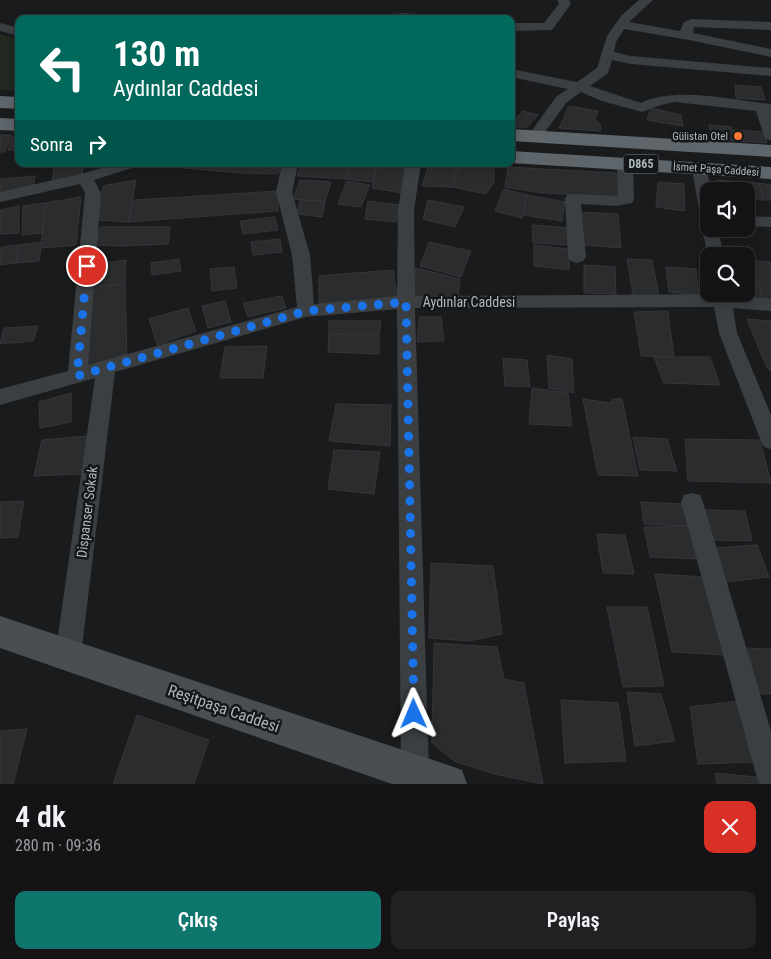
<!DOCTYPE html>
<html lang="tr">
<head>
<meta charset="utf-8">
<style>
  :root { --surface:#141416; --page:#212123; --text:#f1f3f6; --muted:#9d9ea1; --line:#333335; --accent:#0f766e }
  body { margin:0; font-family:"Roboto Condensed",sans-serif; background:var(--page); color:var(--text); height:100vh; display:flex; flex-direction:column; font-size:19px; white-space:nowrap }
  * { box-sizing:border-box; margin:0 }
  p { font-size:16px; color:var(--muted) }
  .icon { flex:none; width:28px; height:28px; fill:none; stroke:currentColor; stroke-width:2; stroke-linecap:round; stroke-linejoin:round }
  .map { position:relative; height:784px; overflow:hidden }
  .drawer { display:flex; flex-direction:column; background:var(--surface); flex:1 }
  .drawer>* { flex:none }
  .hud { position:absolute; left:15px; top:15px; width:500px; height:152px; border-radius:10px; box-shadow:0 2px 12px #0003,0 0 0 1px var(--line); background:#00695c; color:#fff; overflow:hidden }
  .fabs { position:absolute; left:700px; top:182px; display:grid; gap:10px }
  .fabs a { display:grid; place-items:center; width:55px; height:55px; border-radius:10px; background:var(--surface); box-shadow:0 2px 12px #0003,0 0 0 1px var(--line); font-size:25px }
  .pin { position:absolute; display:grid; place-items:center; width:42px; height:42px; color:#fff; margin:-21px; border:2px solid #fff; border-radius:50%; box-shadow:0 1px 5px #0007 }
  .me { position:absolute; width:55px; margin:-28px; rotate:359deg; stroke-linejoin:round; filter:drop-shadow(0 0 4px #0008) }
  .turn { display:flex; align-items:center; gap:18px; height:105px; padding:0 15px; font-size:22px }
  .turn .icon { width:65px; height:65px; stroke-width:2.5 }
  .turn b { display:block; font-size:35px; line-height:42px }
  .then { display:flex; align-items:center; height:48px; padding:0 15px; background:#0003; gap:10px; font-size:19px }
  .round { display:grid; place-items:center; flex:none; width:52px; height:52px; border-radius:10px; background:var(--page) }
  .headline { display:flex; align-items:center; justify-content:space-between; height:85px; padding:0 15px }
  h1 { font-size:30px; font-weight:600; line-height:38px }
  .action { display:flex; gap:10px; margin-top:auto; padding:10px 15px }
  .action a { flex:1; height:58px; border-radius:10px; background:var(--accent); color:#fff; font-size:20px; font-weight:600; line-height:58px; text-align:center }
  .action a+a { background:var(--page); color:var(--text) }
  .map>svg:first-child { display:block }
  .green { fill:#212920 }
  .building { fill:#2a2c2e; stroke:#343639 }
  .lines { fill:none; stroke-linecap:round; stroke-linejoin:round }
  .minor { fill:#3b3f42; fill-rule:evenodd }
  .secondary { fill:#494e53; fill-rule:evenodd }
  .trunk { fill:#5f666b; fill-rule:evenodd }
  .route { stroke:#1a73e8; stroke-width:9; stroke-dasharray:0 16.2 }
  .poi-dot { fill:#ff7730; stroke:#151618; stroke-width:2 }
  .labels { text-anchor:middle; stroke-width:5; stroke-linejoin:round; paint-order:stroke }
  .far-poi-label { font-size:11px; fill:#acb7bd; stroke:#151618; text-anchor:end }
  .far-street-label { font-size:11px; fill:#acb7bd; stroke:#151618 }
  .shield { fill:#151618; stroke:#7f878c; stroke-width:1 }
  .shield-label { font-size:12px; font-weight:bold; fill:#acb7bd }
  .street-label { font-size:14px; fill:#acb7bd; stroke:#151618 }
  .near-street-label { font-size:16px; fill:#acb7bd; stroke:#151618 }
</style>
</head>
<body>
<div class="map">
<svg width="771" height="784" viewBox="0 0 771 784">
  <rect width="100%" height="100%" fill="#1a1b1d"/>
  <path class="green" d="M0,34L19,40V91L0,90Z"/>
  <g class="building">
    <path d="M735,85L761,87L765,100L736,98Z"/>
    <path d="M569,106L598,111L595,119L601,126L600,131L559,128Z"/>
    <path d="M651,108L681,115L683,126L647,120Z"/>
    <path d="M523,111L538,115L526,128L511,126V123Z"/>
    <path d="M709,125L731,127L732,130L764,132L767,143L712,139Z"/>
    <path d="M0,135H12L5,152H0Z"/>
    <path d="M13,137H19V150H8Z"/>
    <path d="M83,164L82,174L52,182L54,168Z"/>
    <path d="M175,164H282L278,174L241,173L173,167Z"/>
    <path d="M301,164H349L345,179L297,176Z"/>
    <path d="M349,164H378L373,182L345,179Z"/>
    <path d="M378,164L407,165L402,193L372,188Z"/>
    <path d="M429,164L458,165L452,187L422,186Z"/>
    <path d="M458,165L494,167V182L486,194L452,187Z"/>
    <path d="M508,167L616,173L620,197L542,193L505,187Z"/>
    <path d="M35,176L33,187L0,194V179Z"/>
    <path d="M136,180L128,222L98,220L103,186Z"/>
    <path d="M300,180L331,182L325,201L293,199Z"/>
    <path d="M717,180L759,183L764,200L746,198V191H716Z"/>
    <path d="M347,181L370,185L361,207L338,204Z"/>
    <path d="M658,182L684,184L685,211L656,207Z"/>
    <path d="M759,183L771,185V200H764Z"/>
    <path d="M504,189L527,195L522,218L495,211Z"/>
    <path d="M278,191V211L128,222L134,200Z"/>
    <path d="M527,195L565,202L562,221L523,215Z"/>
    <path d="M81,197L76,245L41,248L45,203Z"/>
    <path d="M300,200L325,201L322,217L297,214Z"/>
    <path d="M428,200L464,207L455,227L423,219Z"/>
    <path d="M368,201L400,205L396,222L365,219Z"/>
    <path d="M45,203L42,233L22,235L23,206Z"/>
    <path d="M19,206V233L0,234V210Z"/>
    <path d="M578,212L618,214L621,248L581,245Z"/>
    <path d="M275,217L278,230L243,234L240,221Z"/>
    <path d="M532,225L569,228V245L533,243Z"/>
    <path d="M100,227H170L168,244L122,246L96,245Z"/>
    <path d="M280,239L282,252L253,255L251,242Z"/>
    <path d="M42,242L39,261L16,263L20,245Z"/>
    <path d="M429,242L471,251L461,277L420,266Z"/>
    <path d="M20,245L16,263L0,265L1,247Z"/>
    <path d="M534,245L569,249V270L534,266Z"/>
    <path d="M725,246L748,247L754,272L746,271V256H727Z"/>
    <path d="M179,259L181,271L152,275L151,263Z"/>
    <path d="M627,259L652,260L659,296L633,295Z"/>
    <path d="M126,260L125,284L90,287L93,265Z"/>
    <path d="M751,261L771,262V301H764Z"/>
    <path d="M584,265L615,267L616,294L584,293Z"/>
    <path d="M234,267L237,288L212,291L210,269Z"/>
    <path d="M666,267L696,269L699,295L669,292Z"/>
    <path d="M416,268L460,279L458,298H414L413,282Z"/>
    <path d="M393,270L397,298L319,304V276Z"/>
    <path d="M746,273L755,274L764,301L738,299L737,294H746Z"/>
    <path d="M125,284L127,354L89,367L90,287Z"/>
    <path d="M282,296L286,308L248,317L243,303Z"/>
    <path d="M225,301L231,322L208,328L202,306Z"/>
    <path d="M188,308L196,331L157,345L149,319Z"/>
    <path d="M668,311L674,357L641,356L634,312Z"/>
    <path d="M419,317H441L444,341L417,342Z"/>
    <path d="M747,319L771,321V371L766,366Z"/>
    <path d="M329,321H381L379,335L329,334Z"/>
    <path d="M38,326L33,341L0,344L4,328Z"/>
    <path d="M329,334L379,335V354L328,352Z"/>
    <path d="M267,346L263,378H220L225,347Z"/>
    <path d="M547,355L572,359L574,393L549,388Z"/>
    <path d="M654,357H710L720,385L664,383Z"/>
    <path d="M503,358L527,360L530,387L505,386Z"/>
    <path d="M532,388L568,393L572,426L529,424Z"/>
    <path d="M71,393V422L40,428L39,402Z"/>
    <path d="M583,399L610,403L613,399H622L638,476L598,475Z"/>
    <path d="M336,404L391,405L390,446L329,441Z"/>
    <path d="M87,436L82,474L34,476L42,440Z"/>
    <path d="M633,437L667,439L677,471L640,470Z"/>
    <path d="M685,439L760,440L771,483L688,481Z"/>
    <path d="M334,450L380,452L374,494L328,489Z"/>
    <path d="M24,501L18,537L0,538V502Z"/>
    <path d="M641,502L682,504L689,526L644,524Z"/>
    <path d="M705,510L745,511L752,541L713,540Z"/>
    <path d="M689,526L699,559L650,557L644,527Z"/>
    <path d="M597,534L625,535L634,574L603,573Z"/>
    <path d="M757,545L769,577L726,582L716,548Z"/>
    <path d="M431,563L493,566L502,634L469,641L429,638Z"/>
    <path d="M655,574L706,577L727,655L672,652Z"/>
    <path d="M607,607H647L664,686L623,687Z"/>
    <path d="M434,643L497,647L504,679L524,683L543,784L494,774L454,761L432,743Z"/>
    <path d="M747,648L771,649V694H760Z"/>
    <path d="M627,692L661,694L675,741L635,746Z"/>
    <path d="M561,700L618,703L626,761L565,763Z"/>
    <path d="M738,701L757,762L698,764L690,707Z"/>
    <path d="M137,715L209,740L194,784H113Z"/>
    <path d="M27,729L13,784H0V731Z"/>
    <path d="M715,773L766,778L768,784H717Z"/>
  </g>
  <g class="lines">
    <g class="minor">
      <path d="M557,0H569L571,4L552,30L511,31V23H544L559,4Z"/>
      <path d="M639,0H653L629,22L680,31L684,22L692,19L771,22V30L694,27L693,33L771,49V57L689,40L624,29L616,42L614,52L631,56L771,68V76L631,64L612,60L608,73L590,86L641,103C677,86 731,100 771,104V140L766,139L764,136L756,111L675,102L661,105L642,112L602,101L581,92L566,103L540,139H530L528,136L556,97L568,89L511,77V69L577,82L597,68L607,36L621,16Z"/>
      <path d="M405,13L431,15L437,19H375L381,15Z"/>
      <path d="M0,23L19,28V36L0,31Z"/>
      <path d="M625,158L630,160L633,163L634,199L632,203L617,206L581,204L586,257L583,261L577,263L571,261L568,257L565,199L567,195L573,194L618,196L617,163L620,160Z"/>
      <path d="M115,164H138L135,167L94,180L101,193L88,365L297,307L292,255L276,192L282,164H298L292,192L310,255L314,304L397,296L398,210L405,164H421L414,210L415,296L730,294L771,299V311L733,308L737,333L771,415V449L764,447L761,441L719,333L714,307L415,308L429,773L431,784H403L401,773L397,309L306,317L115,372L81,656L77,665L68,668L59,665L55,656L95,378L0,405V389L68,371L85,193L80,184L0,202V192L81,174Z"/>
      <path d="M700,164L705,166L712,191H709V229H718L724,256H709V260L702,229L705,225L701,221L692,169L695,166Z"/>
      <path d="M746,216L771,217V227L746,226Z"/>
      <path d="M692,493L700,495L703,502L771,731V784H760L757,778L681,502L684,495Z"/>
    </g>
    <path class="secondary" d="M0,616L448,765L462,770L467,784H392L0,648Z"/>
    <g class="trunk">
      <path d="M0,96L19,97V109L0,108Z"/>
      <path d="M0,118L19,119V131L0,130Z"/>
      <path d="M511,129L771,145V157L511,141Z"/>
      <path d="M511,151L771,167V179L511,163Z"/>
    </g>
  </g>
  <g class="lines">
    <path class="route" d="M87,266L77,376L306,311L406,302L414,714"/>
  </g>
  <circle class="poi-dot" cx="738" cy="136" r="5"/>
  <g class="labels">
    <g class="far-poi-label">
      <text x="728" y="140">Gülistan Otel</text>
    </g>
    <g class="far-street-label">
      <text transform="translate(716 169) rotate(4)" y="4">İsmet Paşa Caddesi</text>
    </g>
    <rect class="shield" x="623.5" y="154.5" width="35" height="19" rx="4"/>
    <g class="shield-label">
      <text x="641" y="168">D865</text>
    </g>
    <g class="street-label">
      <text x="469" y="307">Aydınlar Caddesi</text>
      <text transform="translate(87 512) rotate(-83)" y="5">Dispanser Sokak</text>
    </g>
    <g class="near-street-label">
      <text transform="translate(224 708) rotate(19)" y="6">Reşitpaşa Caddesi</text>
    </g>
  </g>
</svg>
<div class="fabs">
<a><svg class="icon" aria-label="sound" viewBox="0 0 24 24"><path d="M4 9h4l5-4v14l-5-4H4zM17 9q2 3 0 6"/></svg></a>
<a><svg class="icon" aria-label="search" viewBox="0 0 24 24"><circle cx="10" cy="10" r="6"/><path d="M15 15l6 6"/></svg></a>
</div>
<div class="pin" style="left:87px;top:266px;background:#d93025"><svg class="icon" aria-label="arrive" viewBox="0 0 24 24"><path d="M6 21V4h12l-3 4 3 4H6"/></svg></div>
<svg class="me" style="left:414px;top:714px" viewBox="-20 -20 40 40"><path d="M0-17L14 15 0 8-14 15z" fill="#1a73e8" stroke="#fff" stroke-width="4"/></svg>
<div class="hud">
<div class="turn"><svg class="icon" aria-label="left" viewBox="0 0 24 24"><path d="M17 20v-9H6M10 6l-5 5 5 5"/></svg><div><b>130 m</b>Aydınlar Caddesi</div></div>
<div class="then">Sonra<svg class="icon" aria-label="right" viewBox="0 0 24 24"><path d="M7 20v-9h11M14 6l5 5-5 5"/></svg></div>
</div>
</div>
<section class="drawer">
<div class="headline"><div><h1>4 dk</h1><p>280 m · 09:36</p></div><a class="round" style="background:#d93025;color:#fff"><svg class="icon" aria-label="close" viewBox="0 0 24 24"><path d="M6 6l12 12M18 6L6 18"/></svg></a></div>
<div class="action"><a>Çıkış</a><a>Paylaş</a></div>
</section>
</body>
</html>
